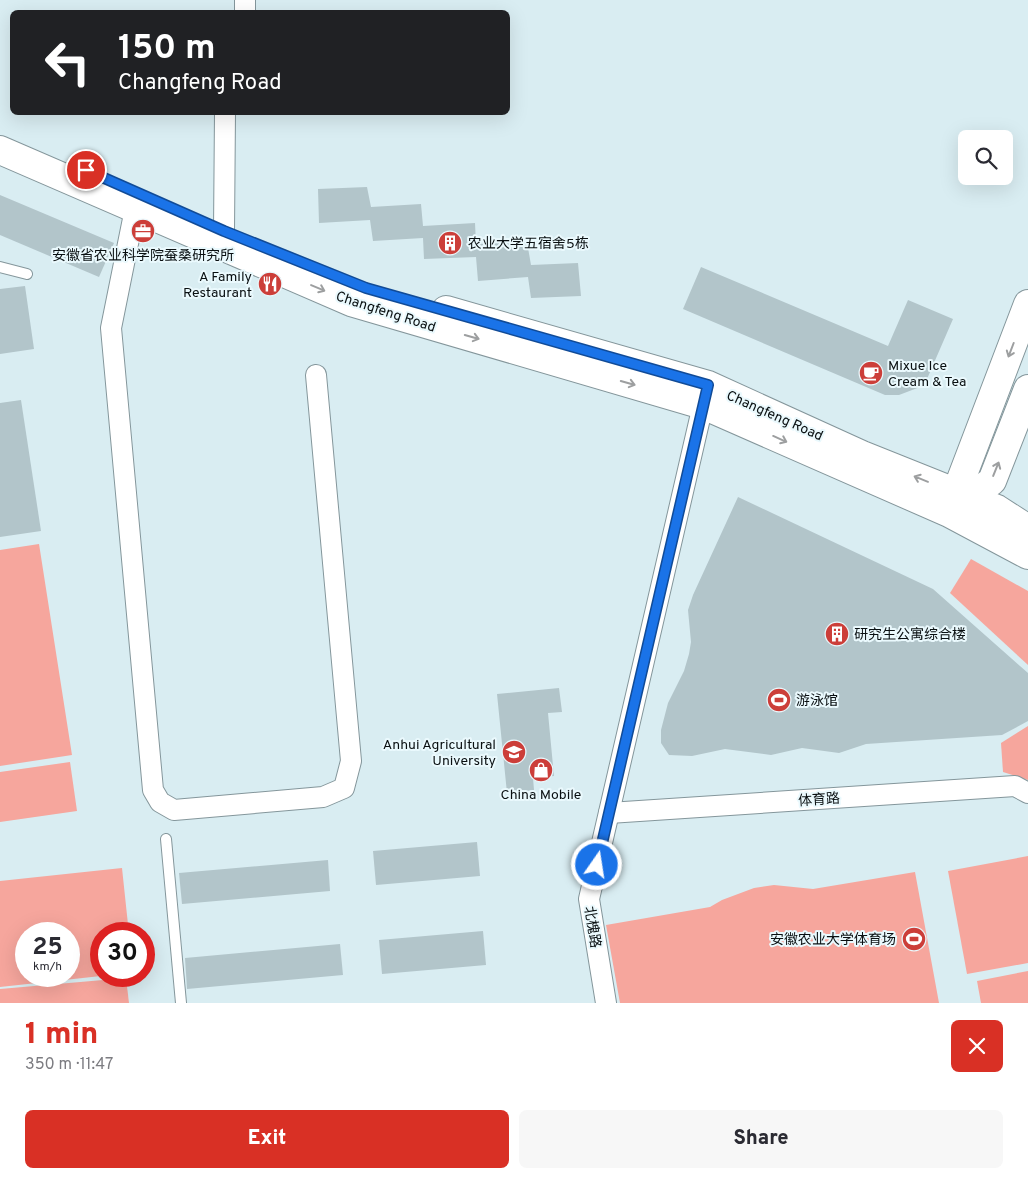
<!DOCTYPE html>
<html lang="en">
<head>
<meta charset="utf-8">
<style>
  :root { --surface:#fff; --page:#f7f7f7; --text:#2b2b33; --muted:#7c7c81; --accent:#d93025 }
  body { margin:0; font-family:Overpass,"Noto Sans SC",sans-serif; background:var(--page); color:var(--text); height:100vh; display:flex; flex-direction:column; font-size:19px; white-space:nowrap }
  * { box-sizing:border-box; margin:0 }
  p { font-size:16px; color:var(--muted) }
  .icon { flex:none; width:28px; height:28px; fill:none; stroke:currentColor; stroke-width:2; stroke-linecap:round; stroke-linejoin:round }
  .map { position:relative; height:1003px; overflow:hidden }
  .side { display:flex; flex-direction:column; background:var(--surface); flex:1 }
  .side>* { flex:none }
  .hud { position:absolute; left:10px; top:10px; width:500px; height:105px; border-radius:8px; box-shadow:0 5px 20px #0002; background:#202124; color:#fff; overflow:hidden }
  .controls { position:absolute; left:958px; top:130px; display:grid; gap:10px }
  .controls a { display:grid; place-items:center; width:55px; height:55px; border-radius:8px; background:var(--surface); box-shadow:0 5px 20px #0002; font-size:25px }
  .speed { position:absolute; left:15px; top:922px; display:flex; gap:10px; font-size:25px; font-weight:700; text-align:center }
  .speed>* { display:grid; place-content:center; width:65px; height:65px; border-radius:50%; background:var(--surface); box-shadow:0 5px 20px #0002; line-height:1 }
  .speed small { font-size:12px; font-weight:400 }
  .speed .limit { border:8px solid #d22; background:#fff; color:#111 }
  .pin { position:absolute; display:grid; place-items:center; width:42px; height:42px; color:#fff; margin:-21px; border:2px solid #fff; border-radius:50%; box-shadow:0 1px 5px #0007 }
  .me { position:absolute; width:55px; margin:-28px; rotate:13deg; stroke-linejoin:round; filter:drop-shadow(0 0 4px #0008) }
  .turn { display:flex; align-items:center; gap:18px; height:105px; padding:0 25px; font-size:22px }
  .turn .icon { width:65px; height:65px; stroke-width:2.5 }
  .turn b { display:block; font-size:35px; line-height:42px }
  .round { display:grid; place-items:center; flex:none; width:52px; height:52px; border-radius:8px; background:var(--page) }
  .overview { display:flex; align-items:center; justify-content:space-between; height:85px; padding:0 25px }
  h1 { font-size:30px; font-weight:800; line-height:38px; color:var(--accent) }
  .primary-button { display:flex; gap:10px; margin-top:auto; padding:10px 25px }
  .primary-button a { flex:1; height:58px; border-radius:8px; background:var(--accent); color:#fff; font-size:20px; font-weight:800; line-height:58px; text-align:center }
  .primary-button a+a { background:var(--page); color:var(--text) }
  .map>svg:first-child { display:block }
  .green { fill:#f6a69d; fill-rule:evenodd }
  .building { fill:#b2c5ca }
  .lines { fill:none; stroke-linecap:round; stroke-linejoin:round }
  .lane-casing { stroke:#84969b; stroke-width:12 }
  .street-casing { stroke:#84969b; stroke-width:22 }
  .secondary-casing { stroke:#84969b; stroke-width:30 }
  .lane { stroke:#fff; stroke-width:10 }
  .street { stroke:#fff; stroke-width:20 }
  .secondary { stroke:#fff; stroke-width:28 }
  .oneway { stroke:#9d9fa0 }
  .route-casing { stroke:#114b97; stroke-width:12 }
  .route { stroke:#1a73e8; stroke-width:9 }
  .labels { text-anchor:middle; stroke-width:4; stroke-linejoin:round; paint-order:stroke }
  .poi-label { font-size:14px; fill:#090f11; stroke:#eaf9fd; text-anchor:start }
  .street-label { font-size:14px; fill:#090f11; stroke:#eaf9fd }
</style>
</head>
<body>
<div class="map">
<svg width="1028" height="1003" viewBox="0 0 1028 1003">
  <rect width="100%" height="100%" fill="#d9edf2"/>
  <g class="green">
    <path d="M39,544L72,755L0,766V550Z"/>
    <path d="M971,559L1028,591V665L950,593Z"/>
    <path d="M1028,726V780L1003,772L1001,743Z"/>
    <path d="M70,762L77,811L0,822V772Z"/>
    <path d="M1028,856V963L967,974L948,871Z"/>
    <path d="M122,868L129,934H101V976L0,987V881ZM26,934H69V976H26Z"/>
    <path d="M915,872L939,1003H620L606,925L710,907L722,900L754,888L774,885L813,889Z"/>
    <path d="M1028,971V1003H981L977,981Z"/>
    <path d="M126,978L129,1003H0V989Z"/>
  </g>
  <g class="building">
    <path d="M367,187L371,207L421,204L423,226L475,223L476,244L527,242L531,265L578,263L581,296L531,298L528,277L478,281L476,257L424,259L423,238L373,241L370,220L319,223L318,189Z"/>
    <path d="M0,195L114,243L99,277L0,235Z"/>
    <path d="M701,267L888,346L908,300L953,319L927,379L920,387L899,395H885L683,309Z"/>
    <path d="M25,286L34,349L0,354V289Z"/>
    <path d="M21,400L41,531L0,537V403Z"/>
    <path d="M738,497L933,589L1028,673V721L1002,735L866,744L839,753L802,748L771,755L725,749L692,756L669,755L661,743V730L668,703L684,671L689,654L691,642L688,610L693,595Z"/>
    <path d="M559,688L562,712L548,713L554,776L533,778L534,790L507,793L497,694Z"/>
    <path d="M477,842L480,876L376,885L373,851Z"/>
    <path d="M328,860L330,891L182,904L179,873Z"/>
    <path d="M483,931L486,965L382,974L379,940Z"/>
    <path d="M340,944L343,975L187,989L185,958Z"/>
  </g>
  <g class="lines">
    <g class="lane-casing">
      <g id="lane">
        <path d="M0,267L27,274"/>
        <path d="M166,839L181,1003"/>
      </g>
    </g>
    <g class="street-casing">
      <g id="street">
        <path d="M245,0V12"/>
        <path d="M135,209L111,328L153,790L160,802L174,810L323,797L344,788L351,761L316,375"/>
        <path d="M224,231L225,112"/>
        <path d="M609,813L1015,786L1028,793"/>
        <path d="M606,1003L589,899L706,392"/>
      </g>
    </g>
    <g class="secondary-casing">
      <g id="secondary">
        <path d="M0,150L351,302L703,405L949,513L1028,555"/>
        <path d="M446,310L708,385L862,455L997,509L1028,529"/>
        <path d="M958,506L992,481L1028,389"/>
        <path d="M949,511L1028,304"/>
      </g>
    </g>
    <use href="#lane" class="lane"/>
    <use href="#street" class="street"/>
    <use href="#secondary" class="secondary"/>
  </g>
  <defs><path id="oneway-shaft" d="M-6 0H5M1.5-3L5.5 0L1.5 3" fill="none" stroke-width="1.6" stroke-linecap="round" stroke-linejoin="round" transform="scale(1.25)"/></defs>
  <g class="oneway">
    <use href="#oneway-shaft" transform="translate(318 288) rotate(23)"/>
    <use href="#oneway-shaft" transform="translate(472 337) rotate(16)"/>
    <use href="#oneway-shaft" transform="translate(1011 350) rotate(111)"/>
    <use href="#oneway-shaft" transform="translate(628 383) rotate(16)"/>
    <use href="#oneway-shaft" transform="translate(780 439) rotate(24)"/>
    <use href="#oneway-shaft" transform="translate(996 469) rotate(-68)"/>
    <use href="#oneway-shaft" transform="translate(921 479) rotate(-158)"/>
  </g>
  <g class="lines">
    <g class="route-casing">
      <path id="route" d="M86,170L224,231L366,288L708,385L597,865"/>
    </g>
    <use href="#route" class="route"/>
  </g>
  <defs>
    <g id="office-disc" transform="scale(1.25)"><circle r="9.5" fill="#cc3e39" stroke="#eaf9fd"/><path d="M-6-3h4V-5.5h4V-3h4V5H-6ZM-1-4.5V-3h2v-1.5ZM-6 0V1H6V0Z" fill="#fff"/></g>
    <g id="building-disc" transform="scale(1.25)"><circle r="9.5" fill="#cc3e39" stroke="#eaf9fd"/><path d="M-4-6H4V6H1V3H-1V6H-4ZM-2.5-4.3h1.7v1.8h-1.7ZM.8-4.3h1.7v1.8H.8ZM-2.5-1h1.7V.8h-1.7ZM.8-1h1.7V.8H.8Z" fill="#fff"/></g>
    <g id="restaurant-disc" transform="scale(1.25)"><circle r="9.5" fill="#cc3e39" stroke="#eaf9fd"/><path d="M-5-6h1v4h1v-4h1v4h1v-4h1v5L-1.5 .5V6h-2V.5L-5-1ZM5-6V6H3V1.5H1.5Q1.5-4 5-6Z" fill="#fff"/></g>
    <g id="cafe-disc" transform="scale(1.25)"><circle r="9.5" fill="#cc3e39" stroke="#eaf9fd"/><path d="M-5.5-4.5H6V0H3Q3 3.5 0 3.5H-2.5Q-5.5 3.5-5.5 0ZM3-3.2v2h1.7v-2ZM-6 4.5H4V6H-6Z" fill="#fff"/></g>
    <g id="stadium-disc" transform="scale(1.25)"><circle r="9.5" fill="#cc3e39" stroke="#eaf9fd"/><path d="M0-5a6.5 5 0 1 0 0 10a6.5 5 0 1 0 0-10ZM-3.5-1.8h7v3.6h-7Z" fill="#fff"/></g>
    <g id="university-disc" transform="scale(1.25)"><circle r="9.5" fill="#cc3e39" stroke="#eaf9fd"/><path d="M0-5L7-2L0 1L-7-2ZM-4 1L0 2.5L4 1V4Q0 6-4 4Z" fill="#fff"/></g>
    <g id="shop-disc" transform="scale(1.25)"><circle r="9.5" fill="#cc3e39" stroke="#eaf9fd"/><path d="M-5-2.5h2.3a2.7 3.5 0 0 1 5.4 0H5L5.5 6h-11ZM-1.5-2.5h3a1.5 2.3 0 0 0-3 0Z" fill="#fff"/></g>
  </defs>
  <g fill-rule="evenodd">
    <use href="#office-disc" x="143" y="231"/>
    <use href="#building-disc" x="450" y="243"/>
    <use href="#restaurant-disc" x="270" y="284"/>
    <use href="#cafe-disc" x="871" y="373"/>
    <use href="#building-disc" x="837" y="634"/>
    <use href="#stadium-disc" x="779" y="700"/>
    <use href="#university-disc" x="514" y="752"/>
    <use href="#shop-disc" x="541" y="770"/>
    <use href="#stadium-disc" x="914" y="939"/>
  </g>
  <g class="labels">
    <g class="poi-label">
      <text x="468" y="248">农业大学五宿舍5栋</text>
      <text x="143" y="260" text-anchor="middle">安徽省农业科学院蚕桑研究所</text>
      <text x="252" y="281" text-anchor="end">A Family<tspan x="252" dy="16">Restaurant</tspan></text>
      <text x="888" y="370">Mixue Ice<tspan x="888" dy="16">Cream &amp; Tea</tspan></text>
      <text x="854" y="639">研究生公寓综合楼</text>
      <text x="796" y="705">游泳馆</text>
      <text x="496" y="749" text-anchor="end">Anhui Agricultural<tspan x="496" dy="16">University</tspan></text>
      <text x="541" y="799" text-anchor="middle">China Mobile</text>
      <text x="896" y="944" text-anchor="end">安徽农业大学体育场</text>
    </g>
    <g class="street-label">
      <text transform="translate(386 311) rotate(18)" y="5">Changfeng Road</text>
      <text transform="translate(775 415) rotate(24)" y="5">Changfeng Road</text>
      <text transform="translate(819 799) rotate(-4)" y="5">体育路</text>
      <text transform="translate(593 927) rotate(81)" y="5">北槐路</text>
    </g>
  </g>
</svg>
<div class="controls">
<a><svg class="icon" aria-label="search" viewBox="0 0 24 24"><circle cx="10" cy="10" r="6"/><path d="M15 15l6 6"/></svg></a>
</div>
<div class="speed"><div>25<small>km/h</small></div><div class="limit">30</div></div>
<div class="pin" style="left:86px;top:170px;background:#d93025"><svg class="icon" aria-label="arrive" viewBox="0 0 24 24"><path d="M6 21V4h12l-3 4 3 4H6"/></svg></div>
<svg class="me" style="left:597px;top:865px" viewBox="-20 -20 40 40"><circle r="17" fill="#1a73e8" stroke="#fff" stroke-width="3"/><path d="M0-11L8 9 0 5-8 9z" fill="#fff"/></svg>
<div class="hud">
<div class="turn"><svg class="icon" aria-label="left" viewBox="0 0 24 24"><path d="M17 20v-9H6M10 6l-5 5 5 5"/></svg><div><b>150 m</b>Changfeng Road</div></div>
</div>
</div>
<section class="side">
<div class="overview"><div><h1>1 min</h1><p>350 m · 11:47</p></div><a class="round" style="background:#d93025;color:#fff"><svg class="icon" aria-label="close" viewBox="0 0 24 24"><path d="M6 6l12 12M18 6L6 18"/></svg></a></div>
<div class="primary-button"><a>Exit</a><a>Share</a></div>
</section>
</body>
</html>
